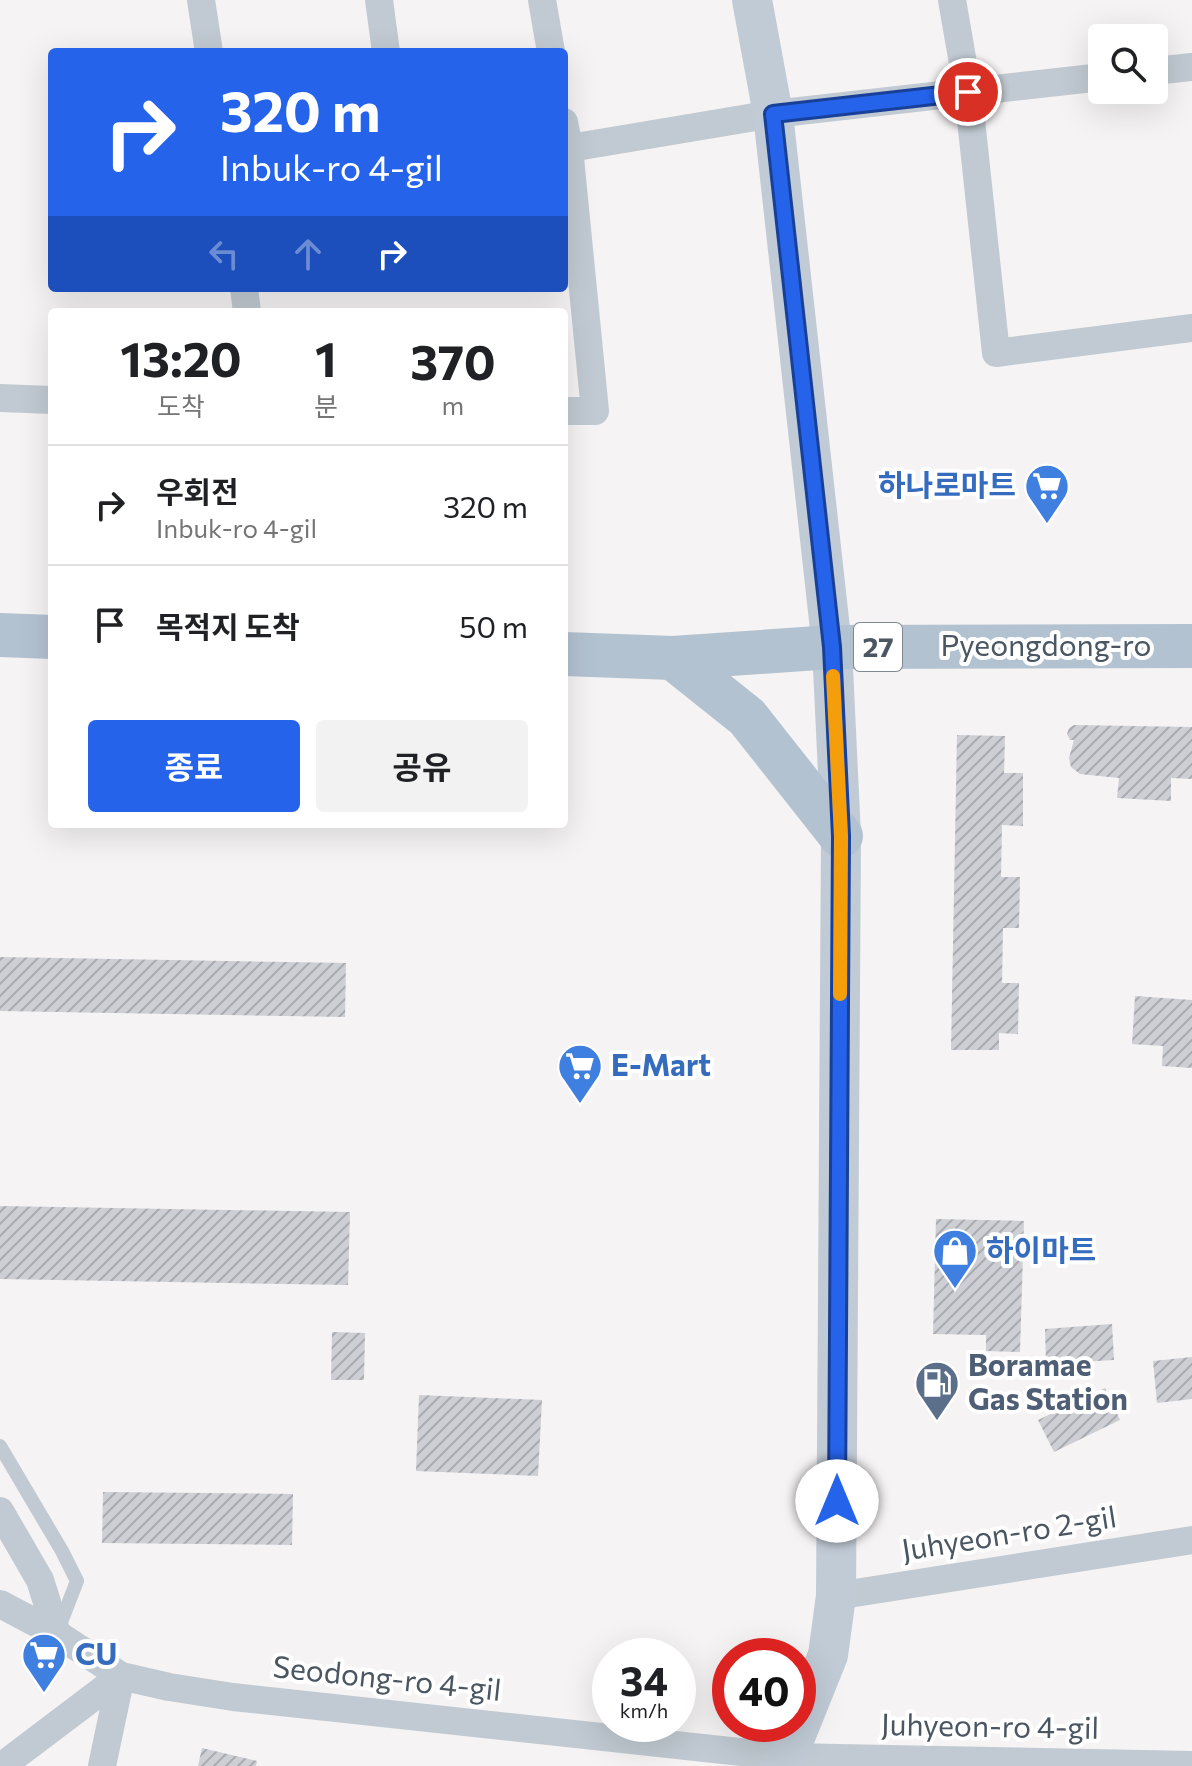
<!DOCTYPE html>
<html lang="ko">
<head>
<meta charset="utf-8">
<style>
  :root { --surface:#fff; --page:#f2f2f2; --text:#202124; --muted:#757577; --line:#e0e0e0; --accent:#2563eb }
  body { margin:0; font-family:Commissioner,"Noto Sans KR",sans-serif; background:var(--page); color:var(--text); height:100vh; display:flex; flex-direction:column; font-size:30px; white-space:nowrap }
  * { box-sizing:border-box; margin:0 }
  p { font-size:26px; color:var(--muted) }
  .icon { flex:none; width:44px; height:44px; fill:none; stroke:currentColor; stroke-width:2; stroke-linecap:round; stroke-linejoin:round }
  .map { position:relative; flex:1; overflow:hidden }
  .panel { position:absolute; left:48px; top:308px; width:520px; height:520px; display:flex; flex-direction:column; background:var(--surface); border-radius:8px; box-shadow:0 8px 32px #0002 }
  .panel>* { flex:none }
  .guide { position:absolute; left:48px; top:48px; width:520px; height:244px; border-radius:8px; box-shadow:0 8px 32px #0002; background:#2563eb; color:#fff; overflow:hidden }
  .tools { position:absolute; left:1088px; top:24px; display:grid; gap:16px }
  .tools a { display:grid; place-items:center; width:80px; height:80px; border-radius:8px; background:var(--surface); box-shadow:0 8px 32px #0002; font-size:40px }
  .speed { position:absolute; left:592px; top:1638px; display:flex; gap:16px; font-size:40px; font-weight:700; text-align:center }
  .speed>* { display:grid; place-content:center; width:104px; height:104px; border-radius:50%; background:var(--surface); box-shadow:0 8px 32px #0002; line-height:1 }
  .speed small { font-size:20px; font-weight:400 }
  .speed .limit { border:12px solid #d22; background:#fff; color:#111 }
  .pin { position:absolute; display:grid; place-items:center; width:68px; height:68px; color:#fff; margin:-34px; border:4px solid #fff; border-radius:50%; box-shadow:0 2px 8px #0007 }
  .me { position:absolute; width:88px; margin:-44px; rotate:0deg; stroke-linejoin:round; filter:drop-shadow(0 0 6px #0008) }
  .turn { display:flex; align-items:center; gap:28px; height:168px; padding:0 40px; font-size:36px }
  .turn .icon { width:104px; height:104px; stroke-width:2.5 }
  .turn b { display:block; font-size:56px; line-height:68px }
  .lanes { display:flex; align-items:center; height:76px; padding:0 40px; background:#0003; justify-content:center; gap:40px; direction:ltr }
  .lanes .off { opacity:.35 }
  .eta { display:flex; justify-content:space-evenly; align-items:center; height:136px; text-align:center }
  .eta b { font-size:48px; font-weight:700; line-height:56px }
  .button { display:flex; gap:16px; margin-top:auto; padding:16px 40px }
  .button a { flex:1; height:92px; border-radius:8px; background:var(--accent); color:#fff; font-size:32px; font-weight:700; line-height:92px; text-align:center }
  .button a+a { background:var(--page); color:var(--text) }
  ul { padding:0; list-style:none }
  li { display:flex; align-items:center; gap:24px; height:120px; padding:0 40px; border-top:2px solid var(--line) }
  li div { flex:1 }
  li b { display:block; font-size:30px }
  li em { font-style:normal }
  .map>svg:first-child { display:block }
  .building { fill:url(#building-hatch) }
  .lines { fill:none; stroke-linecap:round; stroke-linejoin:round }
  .lane { stroke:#c1cad2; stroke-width:14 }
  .street { stroke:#c1cad2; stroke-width:28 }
  .secondary { stroke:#c1cbd6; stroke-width:40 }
  .primary { stroke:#b3c2d1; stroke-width:44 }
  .route-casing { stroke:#184099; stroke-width:20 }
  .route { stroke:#2563eb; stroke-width:14 }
  .slow { stroke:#f59e0b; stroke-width:14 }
  .labels { text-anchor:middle; stroke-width:8; stroke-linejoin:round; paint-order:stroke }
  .shield { fill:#fff; stroke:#808990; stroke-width:2 }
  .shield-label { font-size:28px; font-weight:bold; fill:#4a5661 }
  .shop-label { font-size:30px; font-weight:bold; fill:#366cbe; stroke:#fff; text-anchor:start }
  .street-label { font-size:30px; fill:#4a5661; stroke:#fff }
  .service-label { font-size:30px; font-weight:bold; fill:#4e5e75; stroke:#fff; text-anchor:start }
</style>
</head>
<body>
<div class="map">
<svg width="1192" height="1766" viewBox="0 0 1192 1766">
  <defs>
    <pattern id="building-hatch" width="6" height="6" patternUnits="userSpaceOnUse" patternTransform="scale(2)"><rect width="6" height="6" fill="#cdcfd5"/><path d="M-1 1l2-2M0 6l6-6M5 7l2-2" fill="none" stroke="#a8abb0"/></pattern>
  </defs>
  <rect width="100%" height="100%" fill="#f5f3f3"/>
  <g class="building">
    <path d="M1074,725L1192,727V779L1171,778V801L1117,798L1119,778L1080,774L1071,767L1069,758L1074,740H1070L1067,734L1069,728Z"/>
    <path d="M957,735L1005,736L1004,773H1023V826L1002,825L1001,877H1020L1019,928H1003L1002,983H1019L1018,1034L999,1033V1050H951Z"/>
    <path d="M0,957L346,963L345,1017L0,1011Z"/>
    <path d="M1135,996L1192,1000V1068L1162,1066L1163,1046L1132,1044Z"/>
    <path d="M0,1206L350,1212L348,1285L0,1279Z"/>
    <path d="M936,1219L1024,1221L1020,1352L986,1351V1335L933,1334Z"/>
    <path d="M1112,1324L1114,1360L1046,1364L1045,1329Z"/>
    <path d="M332,1332L365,1333L364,1380H331Z"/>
    <path d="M1192,1357V1399L1157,1403L1153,1361Z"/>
    <path d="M1105,1388L1120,1420L1054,1452L1038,1420Z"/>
    <path d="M419,1395L542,1400L538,1476L416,1471Z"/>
    <path d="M103,1492L293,1494L292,1545L102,1543Z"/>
    <path d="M202,1748L257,1761L256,1766H198Z"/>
  </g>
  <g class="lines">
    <path class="lane" d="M0,1446L62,1551L77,1581L58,1630"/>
    <g class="street">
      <path d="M201,0L209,52"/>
      <path d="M379,0L386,52"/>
      <path d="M542,0L551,52"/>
      <path d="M952,0L968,92L996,353L1192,328"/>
      <path d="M1154,71L1192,67"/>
      <path d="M564,122L569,148L595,411H564"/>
      <path d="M564,149L773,114L1102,77"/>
      <path d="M244,288L247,312"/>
      <path d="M0,398L52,400"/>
      <path d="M0,1511L40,1580L57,1634"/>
      <path d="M836,1596L1192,1540"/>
      <path d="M0,1604L57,1634L121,1676L169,1687L233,1697L787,1757L1192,1765"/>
      <path d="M2,1766L121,1676"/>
      <path d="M102,1766L121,1676"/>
    </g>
    <path class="secondary" d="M752,0L773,114L832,647L841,836L836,1596L828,1655L787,1757L780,1766"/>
    <g class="primary">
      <path d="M0,635L52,637"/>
      <path d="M564,654L673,658L832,647L1192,646"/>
      <path d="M673,658L747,717L841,836"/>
    </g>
  </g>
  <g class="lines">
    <g class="route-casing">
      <path id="route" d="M837,1501L841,836L832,647L773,114L968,92"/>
    </g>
    <use href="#route" class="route"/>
    <path class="slow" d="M833,676L841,836L840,994"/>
  </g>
  <defs>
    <g id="supermarket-pin" transform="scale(2.3)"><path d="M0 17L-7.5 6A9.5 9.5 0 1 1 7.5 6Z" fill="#3f7fe0" stroke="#fff"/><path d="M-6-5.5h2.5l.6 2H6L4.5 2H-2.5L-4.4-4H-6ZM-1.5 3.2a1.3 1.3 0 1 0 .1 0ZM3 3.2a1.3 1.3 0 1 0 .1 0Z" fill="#fff"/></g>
    <g id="shop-pin" transform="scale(2.3)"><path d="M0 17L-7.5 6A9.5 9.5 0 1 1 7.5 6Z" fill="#3f7fe0" stroke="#fff"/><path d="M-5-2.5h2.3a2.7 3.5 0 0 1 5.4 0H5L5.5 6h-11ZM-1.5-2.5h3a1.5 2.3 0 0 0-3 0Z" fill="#fff"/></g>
    <g id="fuel-pin" transform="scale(2.3)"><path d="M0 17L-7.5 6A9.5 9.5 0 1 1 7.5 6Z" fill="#5c6f8a" stroke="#fff"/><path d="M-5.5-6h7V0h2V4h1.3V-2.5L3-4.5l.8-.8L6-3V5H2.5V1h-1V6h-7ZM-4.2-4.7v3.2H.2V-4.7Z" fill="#fff"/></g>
  </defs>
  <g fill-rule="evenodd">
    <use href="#supermarket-pin" x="1047" y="486"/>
    <use href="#supermarket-pin" x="580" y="1066"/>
    <use href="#shop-pin" x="955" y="1251"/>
    <use href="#fuel-pin" x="937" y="1383"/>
    <use href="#supermarket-pin" x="44" y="1655"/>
  </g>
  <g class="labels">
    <rect class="shield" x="854" y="623" width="48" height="48" rx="6"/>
    <g class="shield-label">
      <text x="878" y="657">27</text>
    </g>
    <g class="shop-label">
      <text x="1016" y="496" text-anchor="end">하나로마트</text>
      <text x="611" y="1076">E-Mart</text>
      <text x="986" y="1261">하이마트</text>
      <text x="75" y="1665">CU</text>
    </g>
    <g class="street-label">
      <text x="1046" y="656">Pyeongdong-ro</text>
      <text transform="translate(1009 1534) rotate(-9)" y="10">Juhyeon-ro 2-gil</text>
      <text transform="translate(387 1679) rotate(6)" y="10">Seodong-ro 4-gil</text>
      <text transform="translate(990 1727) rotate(1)" y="10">Juhyeon-ro 4-gil</text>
    </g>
    <g class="service-label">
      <text x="968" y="1376">Boramae<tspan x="968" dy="34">Gas Station</tspan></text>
    </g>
  </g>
</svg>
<div class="tools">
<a><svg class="icon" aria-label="search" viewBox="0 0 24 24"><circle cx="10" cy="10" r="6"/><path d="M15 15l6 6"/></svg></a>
</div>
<div class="speed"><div>34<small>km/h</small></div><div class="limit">40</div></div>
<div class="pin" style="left:968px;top:92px;background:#d93025"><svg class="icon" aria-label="arrive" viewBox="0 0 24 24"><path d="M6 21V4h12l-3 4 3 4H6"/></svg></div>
<svg class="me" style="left:837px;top:1501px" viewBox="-20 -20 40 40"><circle r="19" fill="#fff"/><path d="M0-13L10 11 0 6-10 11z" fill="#2563eb"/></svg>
<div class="guide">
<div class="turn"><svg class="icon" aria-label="right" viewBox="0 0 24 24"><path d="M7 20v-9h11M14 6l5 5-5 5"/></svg><div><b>320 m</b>Inbuk-ro 4-gil</div></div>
<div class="lanes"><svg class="icon off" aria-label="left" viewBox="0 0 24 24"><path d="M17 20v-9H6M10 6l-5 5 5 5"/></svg><svg class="icon off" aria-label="ahead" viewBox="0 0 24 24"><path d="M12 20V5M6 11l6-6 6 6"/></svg><svg class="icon" aria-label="right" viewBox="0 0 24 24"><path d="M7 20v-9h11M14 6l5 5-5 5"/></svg></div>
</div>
<section class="panel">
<div class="eta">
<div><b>13:20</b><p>도착</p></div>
<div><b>1</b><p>분</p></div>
<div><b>370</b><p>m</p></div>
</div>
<ul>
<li><svg class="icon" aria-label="right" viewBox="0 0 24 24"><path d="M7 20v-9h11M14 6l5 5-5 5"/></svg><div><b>우회전</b><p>Inbuk-ro 4-gil</p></div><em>320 m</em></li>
<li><svg class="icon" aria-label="arrive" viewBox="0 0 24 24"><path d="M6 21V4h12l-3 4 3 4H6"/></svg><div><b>목적지 도착</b></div><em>50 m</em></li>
</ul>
<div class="button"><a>종료</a><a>공유</a></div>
</section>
</div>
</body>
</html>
